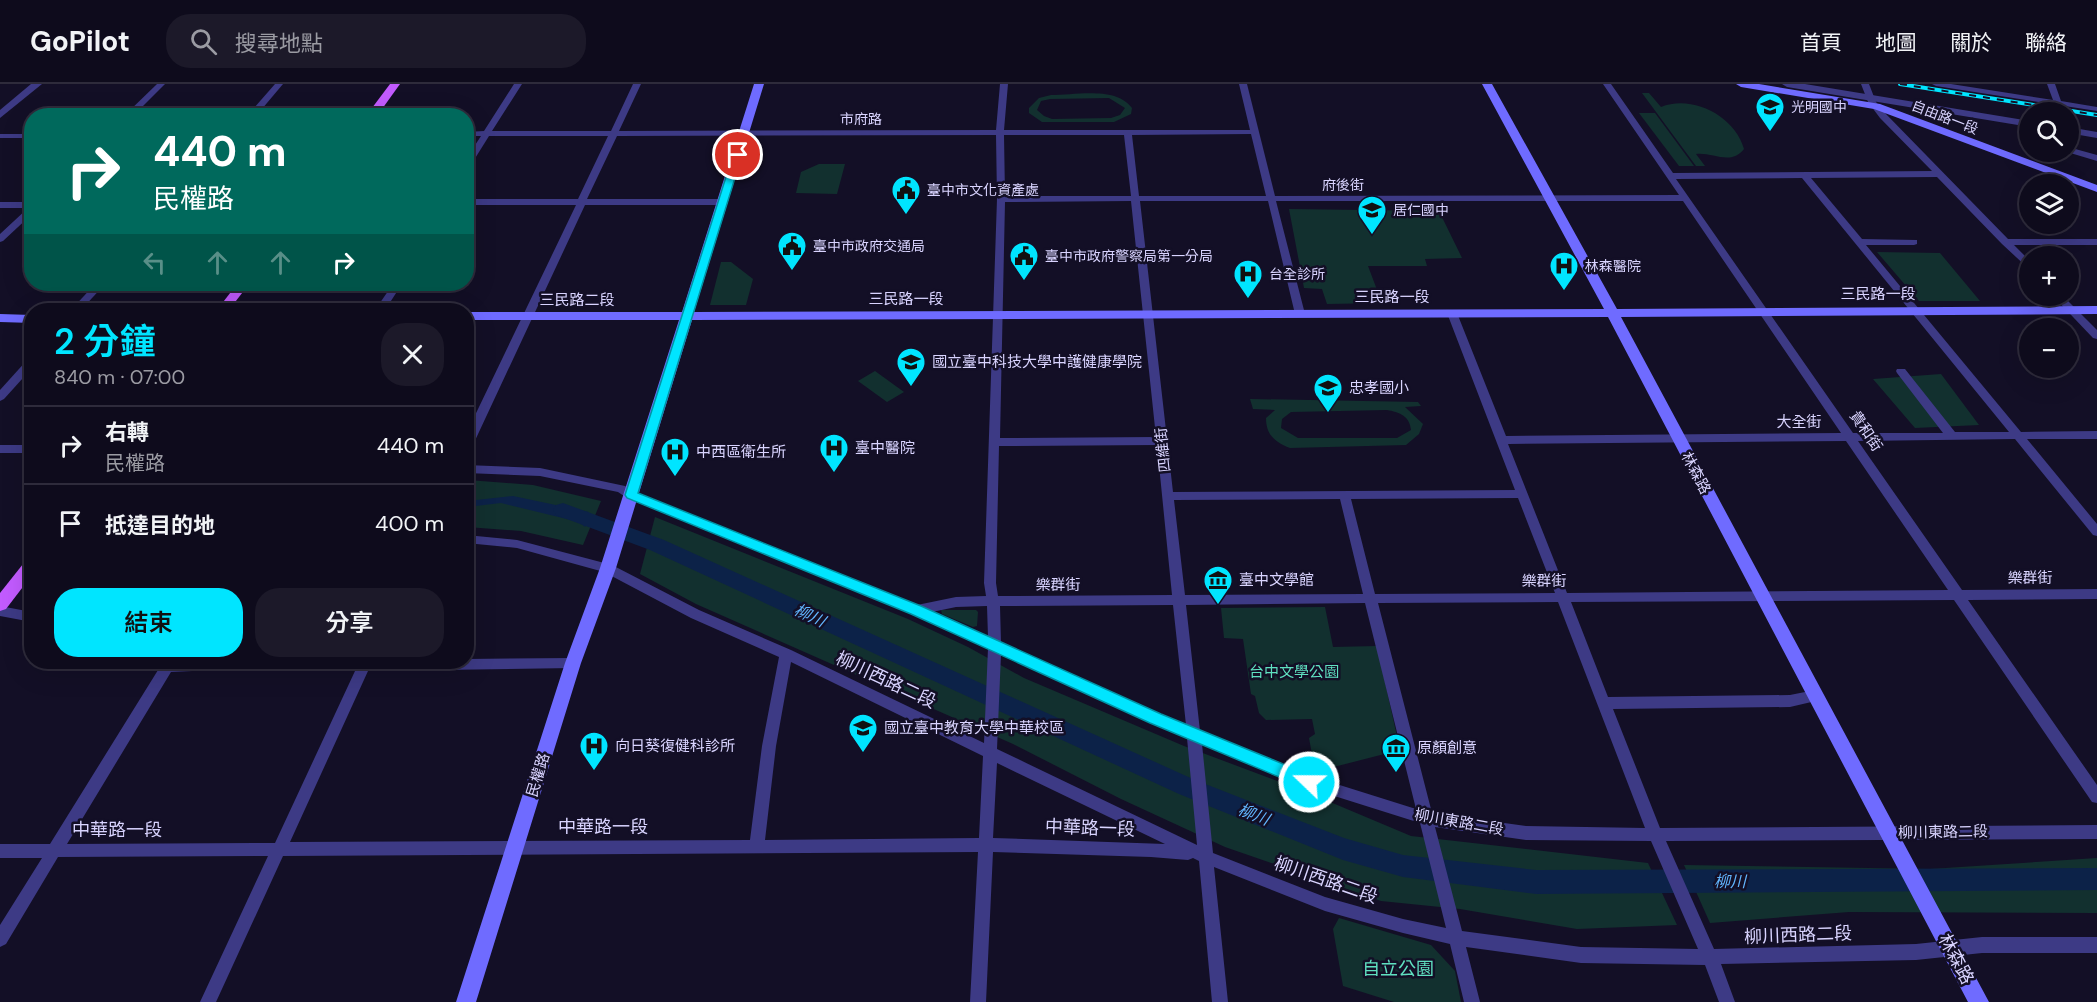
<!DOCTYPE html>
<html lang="zh-TW">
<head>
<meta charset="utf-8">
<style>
  :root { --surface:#0e0b1c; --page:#1c1929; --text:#f1f3f6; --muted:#9b9ba3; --line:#2e2b3b; --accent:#00e5ff }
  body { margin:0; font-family:"DM Sans","Noto Sans TC",sans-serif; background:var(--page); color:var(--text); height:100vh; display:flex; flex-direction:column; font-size:22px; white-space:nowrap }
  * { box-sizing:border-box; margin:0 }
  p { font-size:20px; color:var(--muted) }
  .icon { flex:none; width:33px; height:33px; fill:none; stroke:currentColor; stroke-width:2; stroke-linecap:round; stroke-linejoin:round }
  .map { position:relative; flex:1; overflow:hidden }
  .details { position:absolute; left:24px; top:219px; width:450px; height:366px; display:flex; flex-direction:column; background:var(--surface); border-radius:24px; box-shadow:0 6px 24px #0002,0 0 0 2px var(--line) }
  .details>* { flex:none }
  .hud { position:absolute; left:24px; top:24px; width:450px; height:183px; border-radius:24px; box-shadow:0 6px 24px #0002,0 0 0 2px var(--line); background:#00695c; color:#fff; overflow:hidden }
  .tools { position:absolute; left:2019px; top:18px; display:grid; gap:12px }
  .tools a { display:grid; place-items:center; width:60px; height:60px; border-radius:50%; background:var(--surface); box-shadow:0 6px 24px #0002,0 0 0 2px var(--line); font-size:30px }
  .pin { position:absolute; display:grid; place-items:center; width:51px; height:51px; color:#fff; margin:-26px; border:3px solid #fff; border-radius:50%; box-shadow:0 2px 6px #0007 }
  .me { position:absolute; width:66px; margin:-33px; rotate:292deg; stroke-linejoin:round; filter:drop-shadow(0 0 4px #0008) }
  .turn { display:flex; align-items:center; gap:21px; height:126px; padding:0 30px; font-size:27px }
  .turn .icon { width:78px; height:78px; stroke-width:2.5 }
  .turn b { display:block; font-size:42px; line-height:51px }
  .lanes { display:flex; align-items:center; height:57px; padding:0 30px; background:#0003; justify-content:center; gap:30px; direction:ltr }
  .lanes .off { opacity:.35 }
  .round { display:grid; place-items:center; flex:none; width:63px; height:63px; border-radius:24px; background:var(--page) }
  .summary { display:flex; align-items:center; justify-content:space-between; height:102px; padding:0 30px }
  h1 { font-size:36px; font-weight:600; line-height:45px; color:var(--accent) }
  .primary-button { display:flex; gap:12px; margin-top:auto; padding:12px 30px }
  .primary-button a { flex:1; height:69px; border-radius:24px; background:var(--accent); color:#111; font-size:24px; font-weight:600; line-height:69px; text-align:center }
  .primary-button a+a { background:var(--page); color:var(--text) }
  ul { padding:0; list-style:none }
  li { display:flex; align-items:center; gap:18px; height:78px; padding:0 30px; border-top:2px solid var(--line) }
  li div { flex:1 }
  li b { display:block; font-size:22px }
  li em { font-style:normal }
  header { display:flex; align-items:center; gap:36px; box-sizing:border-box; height:84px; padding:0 30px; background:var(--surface); border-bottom:2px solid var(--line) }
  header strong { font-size:28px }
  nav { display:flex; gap:33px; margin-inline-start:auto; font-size:21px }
  .search { width:420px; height:54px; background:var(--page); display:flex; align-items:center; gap:15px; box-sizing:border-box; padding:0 21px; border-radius:24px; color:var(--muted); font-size:22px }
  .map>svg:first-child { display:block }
  .green { fill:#12302f; fill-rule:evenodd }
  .water { fill:#0c2248 }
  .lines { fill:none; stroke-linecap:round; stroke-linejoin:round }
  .river { fill:#0c2248; fill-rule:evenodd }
  .minor { fill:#3d3a85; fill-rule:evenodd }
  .tertiary { fill:#3d3a85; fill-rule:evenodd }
  .secondary { fill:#6f6bff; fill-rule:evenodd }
  .primary { fill:#c25bff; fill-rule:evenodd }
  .rail-casing { stroke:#00e5ff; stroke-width:4 }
  .rail { stroke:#130f26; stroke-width:2; stroke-dasharray:7; stroke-linecap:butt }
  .route { fill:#00e5ff; stroke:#0095a6; stroke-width:1.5 }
  .labels { text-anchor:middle; stroke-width:5; stroke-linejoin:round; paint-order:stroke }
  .far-poi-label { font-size:14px; fill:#d9d4ff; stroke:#130f26; text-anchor:start }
  .far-street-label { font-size:14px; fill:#d9d4ff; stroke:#130f26 }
  .street-label { font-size:15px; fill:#d9d4ff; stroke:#130f26 }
  .poi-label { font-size:15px; fill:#d9d4ff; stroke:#130f26; text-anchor:start }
  .park-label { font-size:15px; fill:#5fe0c0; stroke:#130f26 }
  .water-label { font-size:16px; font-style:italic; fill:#62b6ff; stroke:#130f26 }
  .near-street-label { font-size:18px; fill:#d9d4ff; stroke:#130f26 }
  .near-park-label { font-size:18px; fill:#5fe0c0; stroke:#130f26 }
</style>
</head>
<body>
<header>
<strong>GoPilot</strong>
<div class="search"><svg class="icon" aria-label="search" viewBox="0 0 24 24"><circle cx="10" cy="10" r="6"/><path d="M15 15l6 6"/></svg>搜尋地點</div>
<nav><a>首頁</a><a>地圖</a><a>關於</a><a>聯絡</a></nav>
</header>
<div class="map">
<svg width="2097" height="918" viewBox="0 0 2097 918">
  <rect width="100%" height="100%" fill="#130f26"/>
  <g class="green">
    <path d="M1642,9H1649L1661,23C1692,10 1735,32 1744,65C1731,82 1713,68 1696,70L1705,82H1696Z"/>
    <path d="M1051,11C1076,11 1116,2 1132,24L1131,30L1114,38H1042L1029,29V24L1039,14ZM1109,14L1125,24L1120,31L1111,34L1052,35L1044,32L1037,26L1041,17L1050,15Z"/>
    <path d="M1639,29H1655L1694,82H1679Z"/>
    <path d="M819,80H845L837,110L796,109L801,88Z"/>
    <path d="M1289,125L1439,127L1462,174L1425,175L1427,182H1368L1382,219L1327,220L1322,205L1304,204Z"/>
    <path d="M1877,168L1940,169L1980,217H1919Z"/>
    <path d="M721,178H731L753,195L746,221H710Z"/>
    <path d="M875,287L904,308L887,318L858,297Z"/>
    <path d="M1941,290L1979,341L1915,344L1873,295Z"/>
    <path d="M1250,315L1418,318L1421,322L1405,323L1423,340L1419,350L1406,361L1290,364C1275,358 1266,351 1266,334L1275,326L1253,325ZM1387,326C1399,328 1410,332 1411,346L1397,354H1298L1281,344L1282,335L1291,328Z"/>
    <path d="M468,396L533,401L601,417L583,461L521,447L467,443Z"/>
    <path d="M655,433L908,535L968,563L1024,594L1184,662L1304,707L1411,752L1648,779L1677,841L1577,845L1460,825L1381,817L1225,763L1121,715L1013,660L696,520L640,490Z"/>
    <path d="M1325,523L1333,563L1377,562L1400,666L1322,686L1313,676L1309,654L1315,650L1312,635L1266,636L1259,629L1255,612L1251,610L1243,555L1224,554L1221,524Z"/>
    <path d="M941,526H976L978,528L977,542L973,543L942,530Z"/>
    <path d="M2097,774V829L1849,828L1710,839L1684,781L1930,785Z"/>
    <path d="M1339,834L1431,861L1455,887L1461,918H1394L1343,902L1333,845Z"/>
  </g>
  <path class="water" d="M513,412L589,428L585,443L579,438L501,419L467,423V417Z"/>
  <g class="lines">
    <path class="river" d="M563,419L664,456L1195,696L1344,754L1403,771L1536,786L2097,784V806L1536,810L1403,793L1343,776L1179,710L650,466L556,431L553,426L556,421Z"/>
    <g class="minor">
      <path d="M157,0H165L133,32H124Z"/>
      <path d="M275,0H283L256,32H247Z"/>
      <path d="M514,0H522L492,47H611L633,0H641L619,47L996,46L1000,0H1008L1004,46H1250L1239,0H1247L1275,112L1679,111L1603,0H1611L1673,89L1932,87L1880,34L1868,18L1861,0H1869L1876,18L1886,30L2008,155H2097V161H2014L2030,177V186L2002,160L1937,93L1811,94L1862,155L1917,156V160L1914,161H1866L2021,348L2097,347V355H2027L2097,440V452L2093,451L2015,355L1858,357L1962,506L2097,505V515L1968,516L2097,701V719L2092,718L1954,516L1571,518L1608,613L1790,611L1815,606L1820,608L1822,612L1820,616L1790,623L1613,625L1660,744L2097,741V755L1666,757L1714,865L1916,860L1982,853H2097V869H1982L1916,876L1721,880L1735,918H1719L1705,881L1581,879L1466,863L1480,918H1464L1450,860L1403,849L1325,827L1214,783L1228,918H1212L1199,777L1193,774L1188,776L1151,773L993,768L986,918H970L978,768L283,772L216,918H200L268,772L58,773L6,860L0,863V841L42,774H0V760H50L163,578H466V575L573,574L578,575L580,579L578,583L573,584L368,587L290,758L750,756L762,662L779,573L691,534L604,488L517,464L466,459V451L517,456L612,481L699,526L791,566L984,659L988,564L912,529L627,414L618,408L540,392L466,389V381L540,384L625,402L635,408L917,521L956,513L986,512L984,499L997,115L996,51L617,52L587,115H724L728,118L724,121H585L472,363L466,367V350L576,121H466V115H578L608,52H489L469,84H466V75L481,52H466V48L484,47ZM1251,50L1266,112H1139L1132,51ZM1004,51H1124L1131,112H1005ZM1802,94L2009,348H1955L1905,285H1897L1896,287L1897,289L1943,349H1853L1676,95ZM1131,117L1156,353L1000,354L1005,118ZM1140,117H1268L1295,230L1300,233L1305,230L1276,117H1683L1841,349L1506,352L1457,229L1452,226L1447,229L1515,406L1173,408ZM1846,357L1948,506L1567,509L1508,360ZM1157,361L1172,511L998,512L996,499L999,362ZM1518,414L1555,509L1375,510L1351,415ZM1340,415L1363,510L1185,511L1174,416ZM1558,518L1645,744L1526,742L1432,729L1378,519ZM1365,519L1416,725L1311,692L1200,647L1186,521ZM1173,521L1186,641L1001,559L1000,522ZM987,522L988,553L932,528L956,523ZM1001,570L1187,654L1197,761L997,665ZM791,578L983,672L979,754L765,756L776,662ZM235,585L355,587L275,759L67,760L171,588ZM1202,660L1309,704L1420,739L1446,844L1403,835L1325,813L1213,769ZM997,679L1165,760L993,754ZM1435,743L1526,756L1651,757L1698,865L1581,863L1462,847Z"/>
      <path d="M1932,0H1951L2053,16L2047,0H2055L2061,17L2097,23V27L1936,2Z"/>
      <rect x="0" y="50" width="32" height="4"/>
      <path d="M2068,63L2097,71V77L2067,68Z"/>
      <path d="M0,118H32V130L3,157L0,158V150L28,124H0Z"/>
      <path d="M95,200H105L81,226H71Z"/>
      <path d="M393,200H402L385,226H375Z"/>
      <path d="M2053,212H2063L2097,246V255L2093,254Z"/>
      <path d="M32,274V284L4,315L0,317V306L28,275Z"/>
      <rect x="0" y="361" width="32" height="8"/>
      <path d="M0,522L32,528V538L0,532Z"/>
    </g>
    <g class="tertiary">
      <path d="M31,0H42L0,34V26Z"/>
      <path d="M1782,0H1805L2030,37V43L1787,3Z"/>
      <path d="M2068,43L2097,48V54L2068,49Z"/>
    </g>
    <g class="secondary">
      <path d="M754,0H764L694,228L1604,225L1482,0H1492L1617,225L2097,222V230L1621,233L1989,918H1968L1608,233L692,236L616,484L581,579L476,918H456L565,579L600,484L679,236H466V228H682Z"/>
      <path d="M1736,0H1759L1880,20L2097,101V108L1874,25L1741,3Z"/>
      <path d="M0,230L32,231V239L0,238Z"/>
    </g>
    <g class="primary">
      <path d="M390,0H400L377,32H366Z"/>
      <path d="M237,200H249L229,226H217Z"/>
      <path d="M32,473V491L6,525L0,527V509L27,475Z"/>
    </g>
    <g class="rail-casing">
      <path id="rail" d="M1900,0L2097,31"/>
    </g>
    <use href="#rail" class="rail"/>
  </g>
  <path class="route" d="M738,68L742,71L638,409L921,522L1161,630L1315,693L1317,698L1315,703L1309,705L1303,703L1150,639L911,530L627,414L625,411L733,71Z"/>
  <defs>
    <g id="school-pin" transform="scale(1.5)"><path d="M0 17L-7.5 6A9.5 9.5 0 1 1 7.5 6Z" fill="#00e5ff" stroke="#130f26"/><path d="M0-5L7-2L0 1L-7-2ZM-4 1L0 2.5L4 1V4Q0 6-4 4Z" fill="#111"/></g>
    <g id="civic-pin" transform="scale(1.5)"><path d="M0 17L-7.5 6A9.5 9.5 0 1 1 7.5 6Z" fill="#00e5ff" stroke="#130f26"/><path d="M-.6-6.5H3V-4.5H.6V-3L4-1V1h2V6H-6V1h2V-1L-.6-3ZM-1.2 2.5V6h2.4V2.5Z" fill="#111"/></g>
    <g id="hospital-pin" transform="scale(1.5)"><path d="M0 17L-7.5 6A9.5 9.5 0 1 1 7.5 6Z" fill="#00e5ff" stroke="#130f26"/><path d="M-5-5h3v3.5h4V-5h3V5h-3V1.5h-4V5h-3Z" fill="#111"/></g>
    <g id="university-pin" transform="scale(1.5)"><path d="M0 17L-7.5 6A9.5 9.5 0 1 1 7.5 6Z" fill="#00e5ff" stroke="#130f26"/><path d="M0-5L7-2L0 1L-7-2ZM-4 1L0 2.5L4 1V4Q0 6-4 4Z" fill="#111"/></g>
    <g id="museum-pin" transform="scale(1.5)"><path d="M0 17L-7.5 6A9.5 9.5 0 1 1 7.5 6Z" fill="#00e5ff" stroke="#130f26"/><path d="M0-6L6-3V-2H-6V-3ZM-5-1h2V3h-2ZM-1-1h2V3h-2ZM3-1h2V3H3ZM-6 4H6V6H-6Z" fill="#111"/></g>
  </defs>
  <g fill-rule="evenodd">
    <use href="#school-pin" x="1770" y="23"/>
    <use href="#civic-pin" x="906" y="106"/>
    <use href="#school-pin" x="1372" y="126"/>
    <use href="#civic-pin" x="792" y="162"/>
    <use href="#civic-pin" x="1024" y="172"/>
    <use href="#hospital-pin" x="1564" y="182"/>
    <use href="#hospital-pin" x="1248" y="190"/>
    <use href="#university-pin" x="911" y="278"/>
    <use href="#school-pin" x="1328" y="304"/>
    <use href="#hospital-pin" x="834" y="364"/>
    <use href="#hospital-pin" x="675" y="368"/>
    <use href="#museum-pin" x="1218" y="496"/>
    <use href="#university-pin" x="863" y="644"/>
    <use href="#hospital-pin" x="594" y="662"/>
    <use href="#museum-pin" x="1396" y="664"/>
  </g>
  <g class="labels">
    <g class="far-poi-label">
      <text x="1791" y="28">光明國中</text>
      <text x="927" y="111">臺中市文化資產處</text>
      <text x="1393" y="131">居仁國中</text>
      <text x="813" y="167">臺中市政府交通局</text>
      <text x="1045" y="177">臺中市政府警察局第一分局</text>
      <text x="1585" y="187">林森醫院</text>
      <text x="1269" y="195">台全診所</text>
    </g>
    <g class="far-street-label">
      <text transform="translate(1945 33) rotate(21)" y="5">自由路一段</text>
      <text x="861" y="40">市府路</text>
      <text x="1343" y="106">府後街</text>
    </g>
    <g class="street-label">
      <text x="1878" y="215">三民路一段</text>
      <text x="1392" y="218">三民路一段</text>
      <text x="906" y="220">三民路一段</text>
      <text x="577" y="221">三民路二段</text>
      <text x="1799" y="343">大全街</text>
      <text transform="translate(1866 347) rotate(56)" y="5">貴和街</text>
      <text transform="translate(1163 366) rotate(-96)" y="5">四維街</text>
      <text transform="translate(1696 389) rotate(62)" y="5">林森路</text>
      <text x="2030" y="499">樂群街</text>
      <text x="1544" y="502">樂群街</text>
      <text x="1058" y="506">樂群街</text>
      <text transform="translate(538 691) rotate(-73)" y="5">民權路</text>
      <text transform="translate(1459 738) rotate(10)" y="5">柳川東路二段</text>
      <text transform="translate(1943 748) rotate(-1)" y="5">柳川東路二段</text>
    </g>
    <g class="poi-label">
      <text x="932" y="283">國立臺中科技大學中護健康學院</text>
      <text x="1349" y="309">忠孝國小</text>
      <text x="855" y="369">臺中醫院</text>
      <text x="696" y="373">中西區衛生所</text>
      <text x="1239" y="501">臺中文學館</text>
      <text x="884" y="649">國立臺中教育大學中華校區</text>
      <text x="615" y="667">向日葵復健科診所</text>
      <text x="1417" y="669">原顏創意</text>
    </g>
    <g class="park-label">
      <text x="1294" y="593">台中文學公園</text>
    </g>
    <g class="water-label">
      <text transform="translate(810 531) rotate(25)" y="6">柳川</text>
      <text transform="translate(1254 730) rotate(21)" y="6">柳川</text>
      <text x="1730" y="803">柳川</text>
    </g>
    <g class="near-street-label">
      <text transform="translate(886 596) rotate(25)" y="6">柳川西路二段</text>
      <text x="603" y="749">中華路一段</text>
      <text transform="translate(1090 744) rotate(2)" y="6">中華路一段</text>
      <text x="117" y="752">中華路一段</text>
      <text transform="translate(1326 796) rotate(19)" y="6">柳川西路二段</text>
      <text transform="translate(1798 851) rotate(-2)" y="6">柳川西路二段</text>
      <text transform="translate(1956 875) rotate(62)" y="6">林森路</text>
    </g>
    <g class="near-park-label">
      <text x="1398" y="891">自立公園</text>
    </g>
  </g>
</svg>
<div class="tools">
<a><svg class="icon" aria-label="search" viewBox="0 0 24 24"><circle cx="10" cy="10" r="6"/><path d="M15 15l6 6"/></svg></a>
<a><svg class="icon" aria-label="layers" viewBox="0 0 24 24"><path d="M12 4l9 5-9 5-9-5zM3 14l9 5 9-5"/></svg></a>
<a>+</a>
<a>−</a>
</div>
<div class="pin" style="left:738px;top:71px;background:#d93025"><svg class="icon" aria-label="arrive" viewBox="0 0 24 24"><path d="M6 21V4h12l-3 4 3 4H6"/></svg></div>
<svg class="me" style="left:1309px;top:698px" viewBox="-20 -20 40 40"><circle r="17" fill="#00e5ff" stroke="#fff" stroke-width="3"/><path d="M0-11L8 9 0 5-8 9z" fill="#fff"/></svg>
<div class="hud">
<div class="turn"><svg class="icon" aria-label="right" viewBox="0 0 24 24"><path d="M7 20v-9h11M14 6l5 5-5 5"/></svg><div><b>440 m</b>民權路</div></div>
<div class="lanes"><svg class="icon off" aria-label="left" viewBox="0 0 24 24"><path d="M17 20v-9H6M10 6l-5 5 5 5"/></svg><svg class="icon off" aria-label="ahead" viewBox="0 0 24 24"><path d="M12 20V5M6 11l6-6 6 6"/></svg><svg class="icon off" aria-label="ahead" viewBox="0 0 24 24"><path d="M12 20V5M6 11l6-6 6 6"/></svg><svg class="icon" aria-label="right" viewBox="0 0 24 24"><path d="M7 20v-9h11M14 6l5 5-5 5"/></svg></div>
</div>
<section class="details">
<div class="summary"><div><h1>2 分鐘</h1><p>840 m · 07:00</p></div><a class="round"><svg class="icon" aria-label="close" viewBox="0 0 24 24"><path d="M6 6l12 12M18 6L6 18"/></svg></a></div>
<ul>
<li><svg class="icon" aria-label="right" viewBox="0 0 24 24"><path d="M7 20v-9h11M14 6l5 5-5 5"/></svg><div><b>右轉</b><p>民權路</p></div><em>440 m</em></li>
<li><svg class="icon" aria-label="arrive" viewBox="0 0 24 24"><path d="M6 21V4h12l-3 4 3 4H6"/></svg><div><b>抵達目的地</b></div><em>400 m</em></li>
</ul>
<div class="primary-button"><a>結束</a><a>分享</a></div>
</section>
</div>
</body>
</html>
